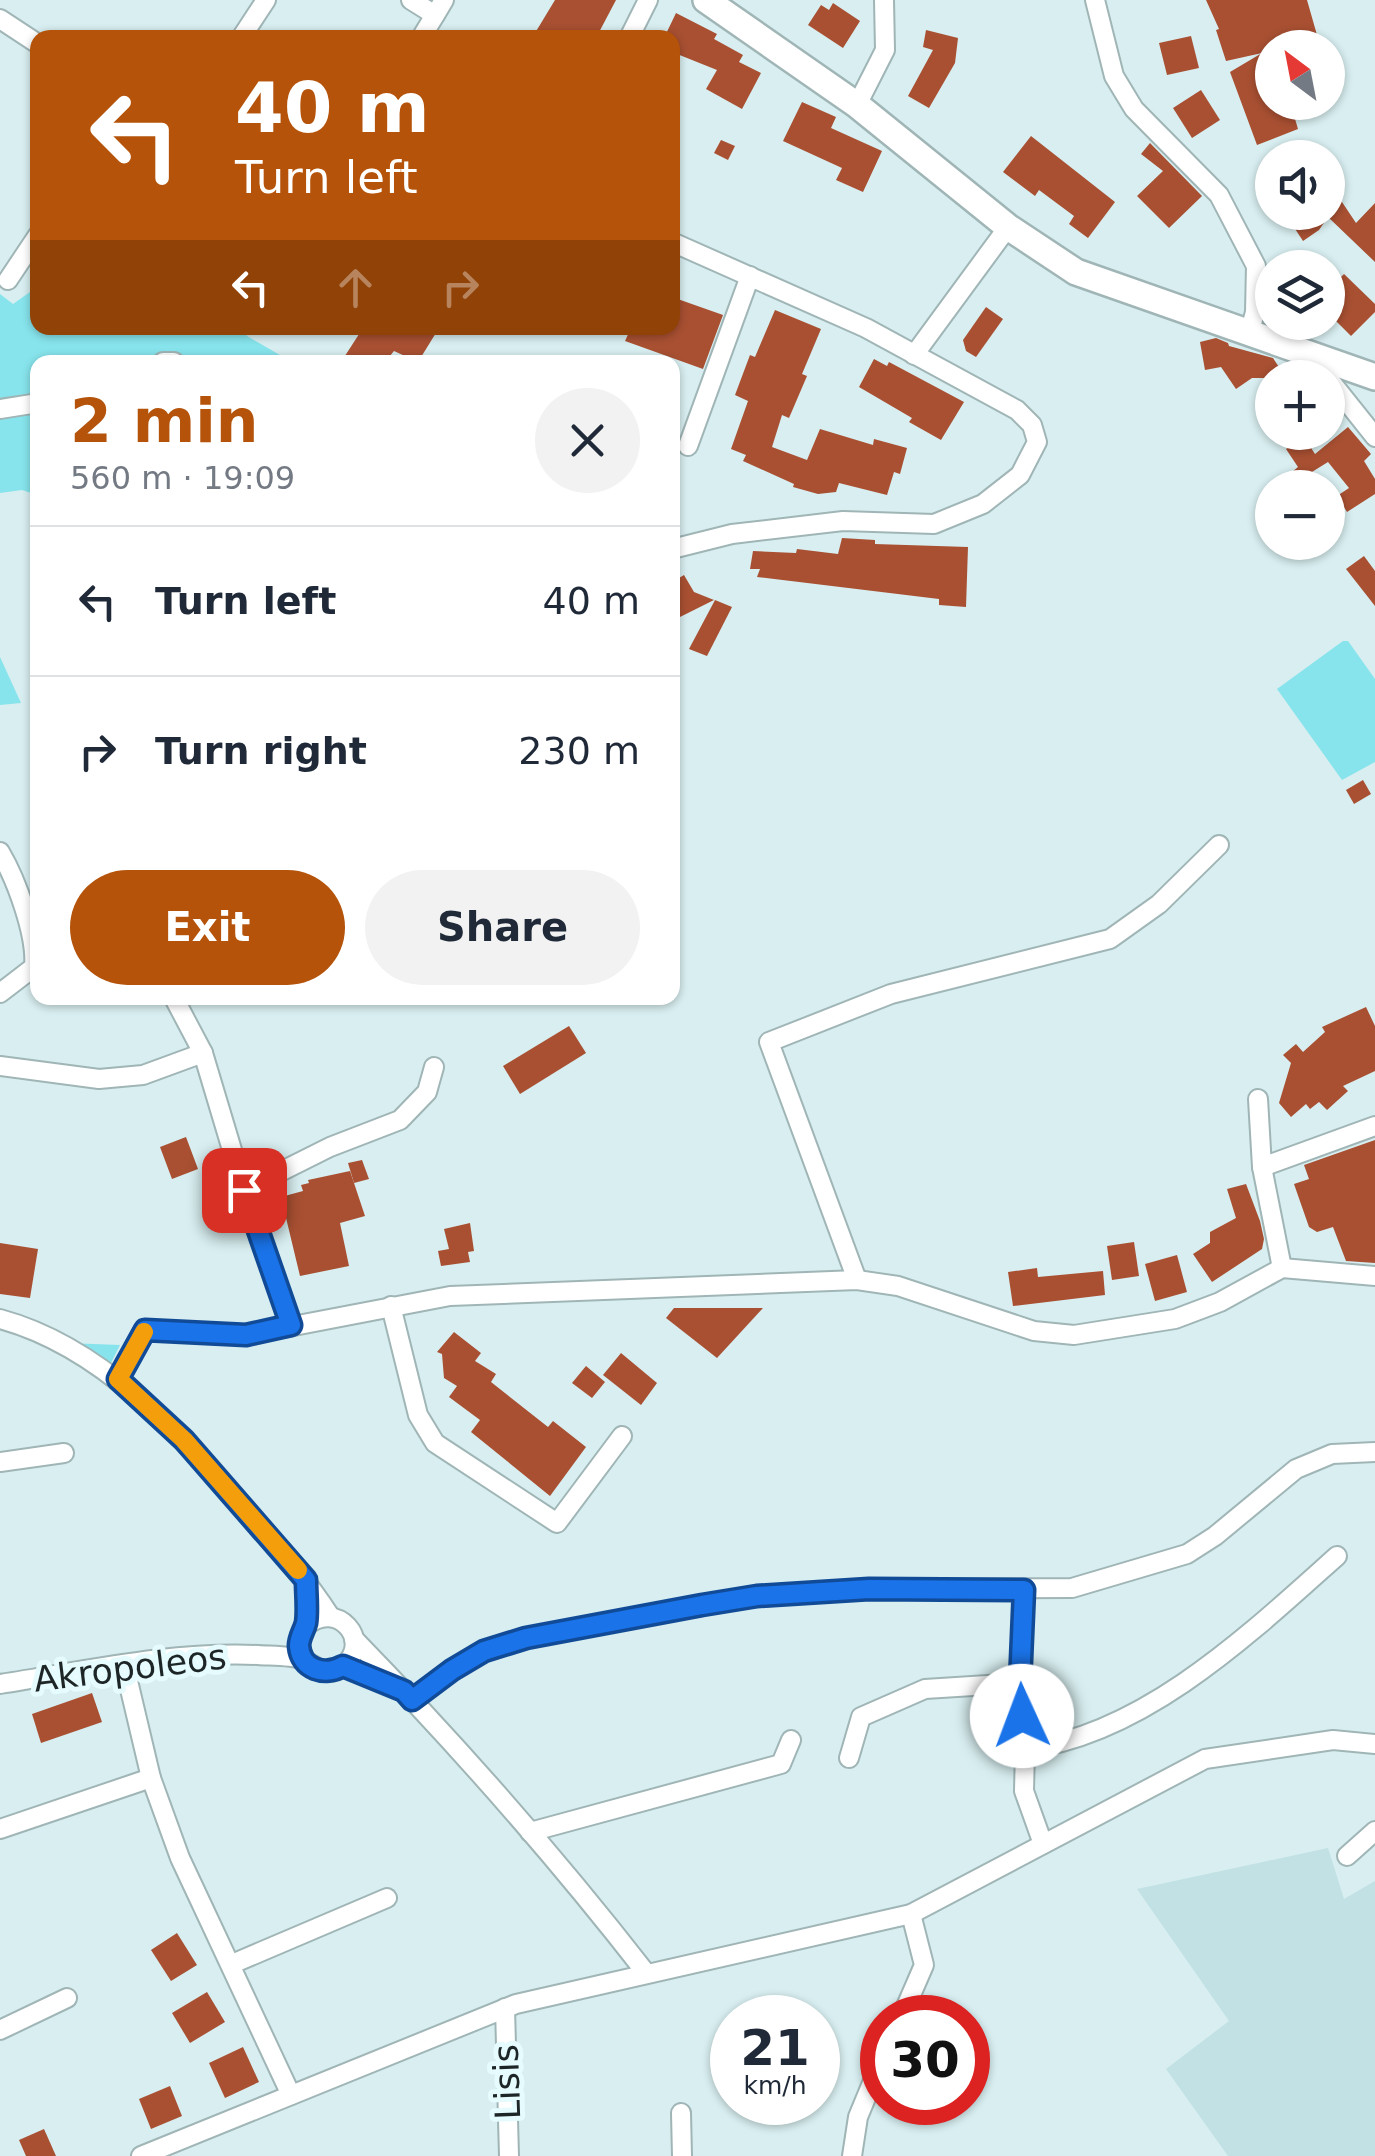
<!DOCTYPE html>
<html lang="en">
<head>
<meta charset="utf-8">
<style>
  :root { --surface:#fff; --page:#f2f2f3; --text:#1f2937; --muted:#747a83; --line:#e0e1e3; --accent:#b45309 }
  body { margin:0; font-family:"DejaVu Sans",sans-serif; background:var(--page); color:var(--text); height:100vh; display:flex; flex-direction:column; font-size:38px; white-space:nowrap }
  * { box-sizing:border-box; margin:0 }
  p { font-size:32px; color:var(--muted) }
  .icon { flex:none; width:55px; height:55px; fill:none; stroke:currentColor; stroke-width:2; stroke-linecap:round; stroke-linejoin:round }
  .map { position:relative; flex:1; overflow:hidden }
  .drawer { position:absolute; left:30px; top:355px; width:650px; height:650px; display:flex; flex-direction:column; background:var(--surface); border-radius:20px; box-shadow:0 2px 8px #0004 }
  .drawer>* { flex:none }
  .banner { position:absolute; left:30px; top:30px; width:650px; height:305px; border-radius:20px; box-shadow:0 2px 8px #0004; background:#b45309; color:#fff; overflow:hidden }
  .needle { width:65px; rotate:328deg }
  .fabs { position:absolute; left:1255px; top:30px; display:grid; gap:20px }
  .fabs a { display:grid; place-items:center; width:90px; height:90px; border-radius:50%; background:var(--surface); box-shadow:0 2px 8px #0004; font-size:50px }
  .speed { position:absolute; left:710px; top:1995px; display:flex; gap:20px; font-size:50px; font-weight:700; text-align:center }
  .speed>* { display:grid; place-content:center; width:130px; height:130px; border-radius:50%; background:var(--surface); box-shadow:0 2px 8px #0004; line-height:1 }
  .speed small { font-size:25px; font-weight:400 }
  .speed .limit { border:15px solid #d22; background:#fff; color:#111 }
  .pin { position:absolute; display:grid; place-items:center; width:85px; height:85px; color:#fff; margin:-42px; border-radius:20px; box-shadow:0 5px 15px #0006 }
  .me { position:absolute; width:110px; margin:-55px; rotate:358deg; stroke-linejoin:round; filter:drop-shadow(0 0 8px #0008) }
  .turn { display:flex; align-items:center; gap:35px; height:210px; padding:0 40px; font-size:45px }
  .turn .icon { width:130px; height:130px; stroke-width:2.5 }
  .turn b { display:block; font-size:70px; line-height:85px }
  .lanes { display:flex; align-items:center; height:95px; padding:0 40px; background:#0003; justify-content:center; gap:50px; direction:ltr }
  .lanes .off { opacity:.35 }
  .round { display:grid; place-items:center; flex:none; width:105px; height:105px; border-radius:52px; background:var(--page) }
  .summary { display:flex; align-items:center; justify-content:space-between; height:170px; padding:0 40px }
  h1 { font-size:60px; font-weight:700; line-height:75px; color:var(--accent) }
  .button { display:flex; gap:20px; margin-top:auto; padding:20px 40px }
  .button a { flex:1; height:115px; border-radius:60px; background:var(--accent); color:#fff; font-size:40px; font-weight:700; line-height:115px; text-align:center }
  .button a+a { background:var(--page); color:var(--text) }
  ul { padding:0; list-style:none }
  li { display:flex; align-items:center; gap:30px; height:150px; padding:0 40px; border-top:2px solid var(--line) }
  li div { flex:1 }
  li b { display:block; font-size:38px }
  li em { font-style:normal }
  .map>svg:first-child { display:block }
  .built { fill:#c2e1e4 }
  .green { fill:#87e4ec }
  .building { fill:#a95032 }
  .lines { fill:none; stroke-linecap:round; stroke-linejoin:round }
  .street-casing { stroke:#a0b5b6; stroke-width:22 }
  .secondary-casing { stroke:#a0b5b6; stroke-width:30 }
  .street { stroke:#fff; stroke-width:18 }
  .secondary { stroke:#fff; stroke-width:25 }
  .route-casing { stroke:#114b97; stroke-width:25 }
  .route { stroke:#1a73e8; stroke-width:18 }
  .slow { stroke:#f59e0b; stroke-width:18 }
  .labels { text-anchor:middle; stroke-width:10; stroke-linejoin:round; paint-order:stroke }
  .street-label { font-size:35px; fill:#1d2526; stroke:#e5fbfd }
</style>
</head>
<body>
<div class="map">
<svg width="1375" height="2156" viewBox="0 0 1375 2156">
  <rect width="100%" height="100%" fill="#d8eef0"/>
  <path class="built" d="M1328,1848L1344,1899L1375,1881V2156H1228L1166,2069L1229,2021L1137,1889Z"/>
  <g class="green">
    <path d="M37,287L38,328H243L247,336L292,362H38L37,495L22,490L0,493V294L13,304Z"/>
    <path d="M1343,641H1348L1375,679V762L1342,780L1277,689Z"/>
    <path d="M0,657L21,703L0,705Z"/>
    <path d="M66,1343L120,1345L111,1363L103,1365Z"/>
  </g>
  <g class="building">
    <path d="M555,0H616L596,38H532Z"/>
    <path d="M1206,0H1307L1317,35L1311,36L1314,48H1272V102H1290L1298,129L1257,145L1230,72L1262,53L1226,61L1216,30L1219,29Z"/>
    <path d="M833,3L860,21L843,48L808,25L821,5L829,10Z"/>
    <path d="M676,13L717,34L714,39L743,55L739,62L761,73L742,109L706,89L717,70L672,52V38H664Z"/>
    <path d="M926,30L958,38L955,63L929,108L908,96L933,50L923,47Z"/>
    <path d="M1191,36L1199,68L1167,75L1159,43Z"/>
    <path d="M1201,90L1220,120L1192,138L1173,108Z"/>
    <path d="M802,102L836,117L831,128L882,151L863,192L836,180L842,168L783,141Z"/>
    <path d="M1031,136L1115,202L1088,238L1069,224L1074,216L1039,190L1035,196L1003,172Z"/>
    <path d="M721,140L735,146L728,160L714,153Z"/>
    <path d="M1150,143L1202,196L1169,228L1137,196L1163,171L1141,154Z"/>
    <path d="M1328,181L1356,223L1375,203V262L1328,217L1319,230L1303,241L1284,212H1328Z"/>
    <path d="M1344,274L1375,304V312L1351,336L1328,313V290Z"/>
    <path d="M672,297L723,315L703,369L625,341L631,328H672Z"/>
    <path d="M986,307L1003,319L976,357L966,351L963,340Z"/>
    <path d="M775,310L821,329L802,374L807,376L789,418L782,415L772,447L807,460L820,429L873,445L874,439L907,448L900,474L894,472L887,495L839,483L836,492L818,494L793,487L794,484L743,461L746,455L731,449L748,401L735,395L750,355L755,357Z"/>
    <path d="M363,328H439L418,362L394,351L385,362H341Z"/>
    <path d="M1216,338L1228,343L1229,346L1273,358L1286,378H1252L1236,389L1221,367L1205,370L1200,342Z"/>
    <path d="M874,359L887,366L889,362L964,402L941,440L909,422L912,418L859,387Z"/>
    <path d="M1348,427L1371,454L1364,461L1375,479V494L1347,512L1337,496L1349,488L1328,462L1291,485L1286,477L1298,467L1286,449L1304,437L1315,454Z"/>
    <path d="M842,538L875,540V544L968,547L966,607L939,605V599L757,577L760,569H750L753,551L796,553L797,549L838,554Z"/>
    <path d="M1364,556L1375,571V606L1346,569Z"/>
    <path d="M684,575L694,592L714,600L672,621V582Z"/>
    <path d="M715,600L732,607L707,656L689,649Z"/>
    <path d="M1363,780L1371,794L1354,804L1346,790Z"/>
    <path d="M1366,1007L1375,1026V1071L1343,1086L1348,1091L1327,1110L1319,1102L1310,1109L1306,1104L1291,1117L1279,1103L1291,1063L1283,1055L1296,1044L1303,1052L1325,1032L1322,1027Z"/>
    <path d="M569,1026L586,1053L520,1094L503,1066Z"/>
    <path d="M186,1137L198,1169L172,1179L160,1147Z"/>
    <path d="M1375,1140V1263L1346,1261L1333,1227L1317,1232L1309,1227L1294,1184L1309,1179L1304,1165Z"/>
    <path d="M362,1160L369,1179L354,1183L348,1163Z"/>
    <path d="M350,1171L365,1216L340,1223L349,1266L300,1276L281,1197L303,1191L301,1185L309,1183L308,1180Z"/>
    <path d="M1246,1184L1260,1221L1264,1239L1262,1249L1212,1282L1193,1254L1210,1243V1232L1236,1218L1227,1189Z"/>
    <path d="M470,1223L474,1251L468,1252L470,1262L441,1266L438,1251L449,1249L444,1229Z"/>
    <path d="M1134,1242L1139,1276L1112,1280L1107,1246Z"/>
    <path d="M0,1243L38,1249L30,1298L0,1294Z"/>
    <path d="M1177,1255L1187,1292L1155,1301L1145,1264Z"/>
    <path d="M1037,1268L1038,1277L1103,1271L1105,1295L1013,1306L1008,1272Z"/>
    <path d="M674,1308H763L717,1358L666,1318Z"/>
    <path d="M454,1332L481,1353L475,1361L496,1374L491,1382L548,1427L553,1421L586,1447L550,1496L471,1432L480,1420L449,1397L457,1386L444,1378L442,1354L437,1352Z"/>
    <path d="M621,1353L657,1383L641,1405L603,1375Z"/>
    <path d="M586,1366L605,1382L592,1398L572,1383Z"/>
    <path d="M92,1693L102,1722L41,1743L32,1714Z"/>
    <path d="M177,1933L197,1965L171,1981L151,1950Z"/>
    <path d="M207,1992L225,2022L190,2043L172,2013Z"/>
    <path d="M243,2047L259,2082L225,2098L209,2063Z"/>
    <path d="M170,2086L182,2116L151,2129L139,2099Z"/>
    <path d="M44,2129L56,2156H26L19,2140Z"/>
  </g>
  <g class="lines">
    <g class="street-casing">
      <g id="street">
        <path d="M411,0L435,15L444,0"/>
        <path d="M1095,0L1114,76L1134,109L1219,195L1256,266L1255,312L1249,335"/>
        <path d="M0,19L38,44"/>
        <path d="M241,38L266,0"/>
        <path d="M421,38L435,15"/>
        <path d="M629,38L648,0"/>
        <path d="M857,105L885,50L884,0"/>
        <path d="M672,242L866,328L1017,410L1032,425L1037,442L1020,475L983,504L934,524L843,521L732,534L672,549"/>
        <path d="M8,280L38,235"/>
        <path d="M914,355L1008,227"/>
        <path d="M163,362H174"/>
        <path d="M1328,378L1375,437"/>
        <path d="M0,409L38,403"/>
        <path d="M688,446L750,276"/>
        <path d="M0,852C16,879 37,935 34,967L0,993"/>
        <path d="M174,998L203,1053L244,1190L291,1325"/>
        <path d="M0,1066L99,1079L143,1075L203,1053"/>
        <path d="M1258,1099L1262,1167L1282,1268"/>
        <path d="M1262,1167L1375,1126"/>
        <path d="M244,1190L330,1147L400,1120L427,1092L434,1067"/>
        <path d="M857,1280L769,1042L891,994L1110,939L1159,904L1219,845"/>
        <path d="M391,1306L418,1415L435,1443L557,1523L622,1436"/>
        <path d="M0,1319C103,1347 177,1432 244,1509C275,1544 305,1577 330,1616"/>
        <path d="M117,1379L145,1330L246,1335L450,1296L857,1280L898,1286L1034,1331L1074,1335L1175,1319L1220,1302L1282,1268L1375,1276"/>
        <path d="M0,1462L64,1453"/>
        <path d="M1024,1590L1020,1683L1025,1749L1024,1791L1043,1844"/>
        <path d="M354,1639C457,1745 555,1856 646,1973"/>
        <path d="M304,1660L299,1642L306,1626L307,1581"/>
        <path d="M124,1664L151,1778L180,1858L291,2095"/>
        <path d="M343,1666L395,1687"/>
        <path d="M0,1684C85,1671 171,1651 258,1655C270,1656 292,1655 304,1660C318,1667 328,1680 344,1665C373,1641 337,1599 306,1626"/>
        <path d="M412,1700L452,1670L484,1651L526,1638L701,1605L757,1597L869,1589L1072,1588L1187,1554L1215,1536L1296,1469L1332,1454L1375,1452"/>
        <path d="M1025,1749C1143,1736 1252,1632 1337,1556"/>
        <path d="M849,1758L861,1717L925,1689L1020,1683"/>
        <path d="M0,1829L151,1778"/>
        <path d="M530,1832L781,1764L791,1740"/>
        <path d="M1347,1856L1375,1831"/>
        <path d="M232,1964L387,1898"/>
        <path d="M505,2008L509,2156"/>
        <path d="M901,2018L924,1965L911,1914"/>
        <path d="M0,2030L67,1998"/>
        <path d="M681,2113L682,2156"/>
        <path d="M141,2156L516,2004L911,1914L1205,1759L1333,1740L1375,1744"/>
        <path d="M852,2156L858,2117L882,2059"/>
      </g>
    </g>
    <g class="secondary-casing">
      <path id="secondary" d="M706,0L857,105L1008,227L1076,272L1375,377"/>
    </g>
    <use href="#street" class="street"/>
    <use href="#secondary" class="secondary"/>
  </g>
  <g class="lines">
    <g class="route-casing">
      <path id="route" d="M244,1190L291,1325L246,1335L145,1330L118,1379L184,1440L306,1580C306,1594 308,1610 306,1623C304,1631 299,1637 299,1646C301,1670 325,1676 343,1666L404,1691L412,1700L452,1670L484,1651L526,1638L702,1605L757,1596L869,1589L1024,1590L1020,1683L1022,1716"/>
    </g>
    <use href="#route" class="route"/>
    <path class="slow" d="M144,1332L118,1379L184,1440L298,1570"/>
  </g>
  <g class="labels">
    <g class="street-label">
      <text transform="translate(130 1668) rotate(-7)" y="12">Akropoleos</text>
      <text transform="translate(507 2082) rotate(-92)" y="12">Lisis</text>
    </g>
  </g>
</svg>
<div class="fabs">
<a><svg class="needle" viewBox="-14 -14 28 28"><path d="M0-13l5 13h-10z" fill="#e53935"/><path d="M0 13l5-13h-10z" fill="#747a83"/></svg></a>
<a><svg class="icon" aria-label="sound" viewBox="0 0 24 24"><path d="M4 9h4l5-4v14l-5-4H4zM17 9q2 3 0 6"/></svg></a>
<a><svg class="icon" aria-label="layers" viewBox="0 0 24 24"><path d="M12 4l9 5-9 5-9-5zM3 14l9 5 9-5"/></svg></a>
<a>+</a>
<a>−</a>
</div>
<div class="speed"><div>21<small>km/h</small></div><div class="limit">30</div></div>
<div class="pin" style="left:244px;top:1190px;background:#d93025"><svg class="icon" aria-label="arrive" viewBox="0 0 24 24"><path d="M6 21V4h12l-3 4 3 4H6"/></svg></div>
<svg class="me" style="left:1022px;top:1716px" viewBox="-20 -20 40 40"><circle r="19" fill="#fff"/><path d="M0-13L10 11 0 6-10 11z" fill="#1a73e8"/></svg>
<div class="banner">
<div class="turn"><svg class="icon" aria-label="left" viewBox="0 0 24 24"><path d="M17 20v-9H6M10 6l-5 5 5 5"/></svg><div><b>40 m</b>Turn left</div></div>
<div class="lanes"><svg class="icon" aria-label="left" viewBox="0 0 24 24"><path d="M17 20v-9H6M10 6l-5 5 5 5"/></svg><svg class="icon off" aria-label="ahead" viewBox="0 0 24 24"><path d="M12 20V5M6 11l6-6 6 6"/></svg><svg class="icon off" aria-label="right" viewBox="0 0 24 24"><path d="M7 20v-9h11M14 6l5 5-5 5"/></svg></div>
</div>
<section class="drawer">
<div class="summary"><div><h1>2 min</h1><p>560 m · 19:09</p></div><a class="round"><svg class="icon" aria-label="close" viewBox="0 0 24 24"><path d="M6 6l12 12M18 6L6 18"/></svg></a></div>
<ul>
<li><svg class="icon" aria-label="left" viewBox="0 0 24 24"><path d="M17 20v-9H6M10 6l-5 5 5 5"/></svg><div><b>Turn left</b></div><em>40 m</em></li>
<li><svg class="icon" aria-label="right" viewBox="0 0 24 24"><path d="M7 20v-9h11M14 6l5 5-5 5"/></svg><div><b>Turn right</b></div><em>230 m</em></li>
</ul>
<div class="button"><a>Exit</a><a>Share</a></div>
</section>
</div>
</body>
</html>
